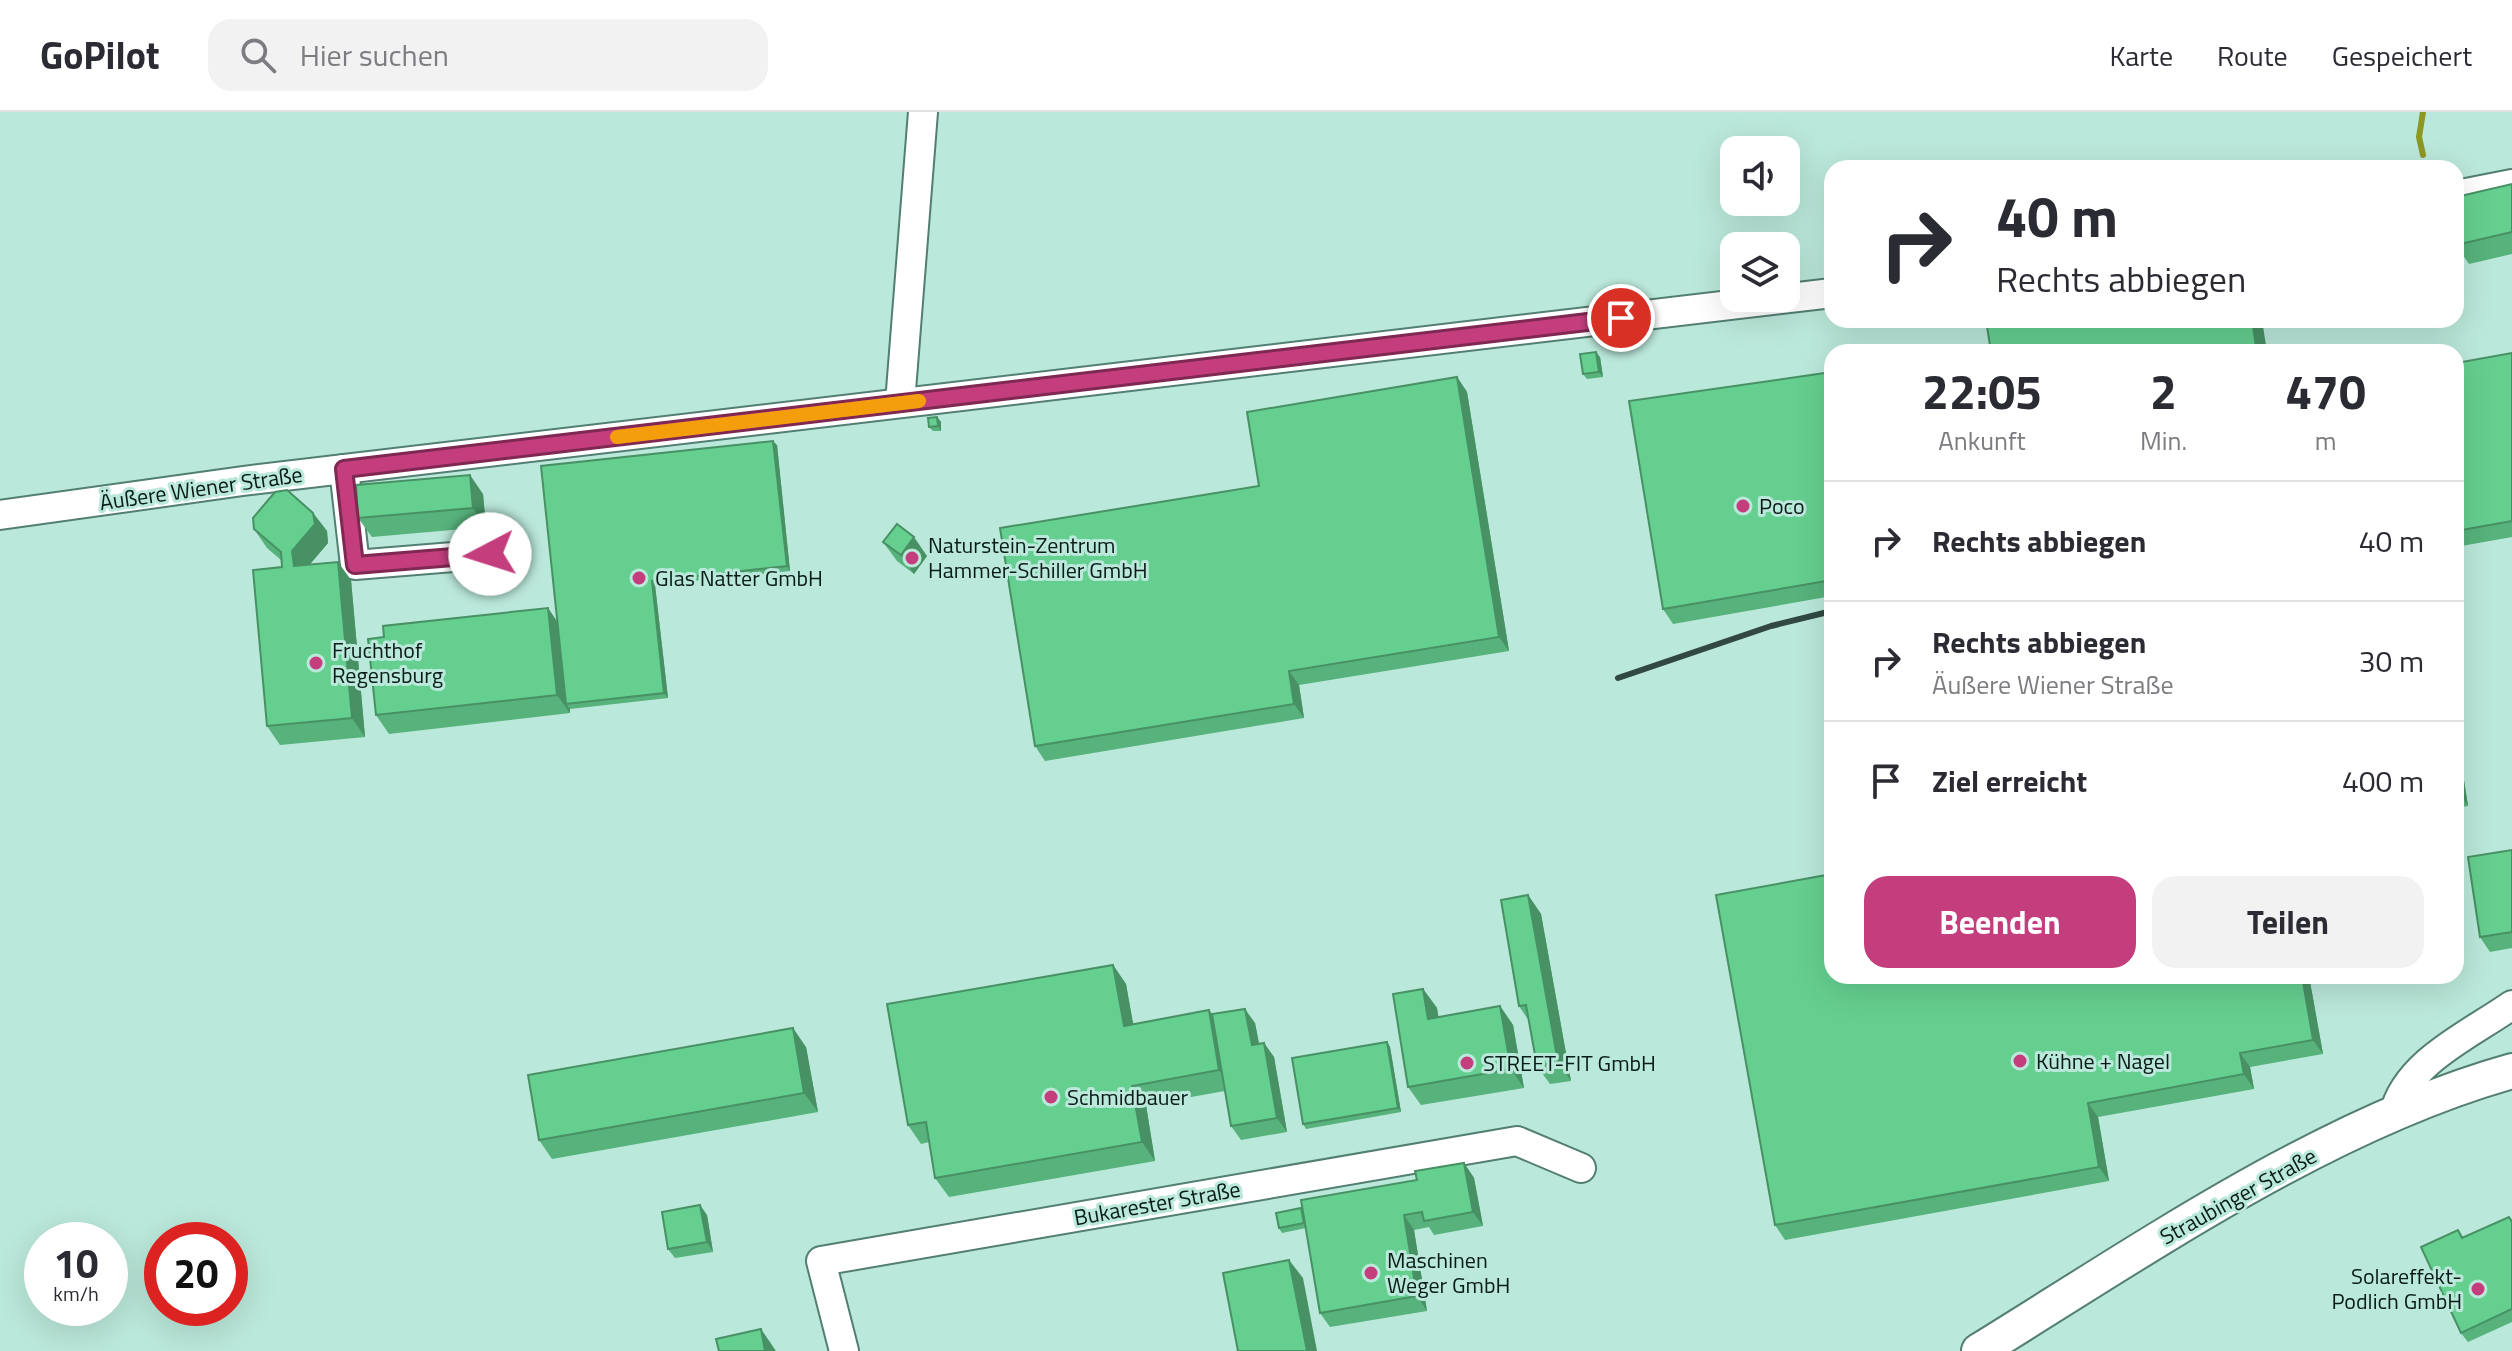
<!DOCTYPE html>
<html lang="de">
<head>
<meta charset="utf-8">
<style>
  :root { --surface:#fff; --page:#f2f2f3; --text:#2b2b33; --muted:#7c7c81; --line:#e1e1e2; --accent:#c43e7e }
  body { margin:0; font-family:"Titillium Web",sans-serif; background:var(--page); color:var(--text); height:100vh; display:flex; flex-direction:column; font-size:30px; white-space:nowrap }
  * { box-sizing:border-box; margin:0 }
  p { font-size:26px; color:var(--muted) }
  .icon { flex:none; width:44px; height:44px; fill:none; stroke:currentColor; stroke-width:2; stroke-linecap:round; stroke-linejoin:round }
  .map { position:relative; flex:1; overflow:hidden }
  .panel { position:absolute; left:1824px; top:232px; width:640px; height:640px; display:flex; flex-direction:column; background:var(--surface); border-radius:24px; box-shadow:0 8px 32px #0002 }
  .panel>* { flex:none }
  .top-card { position:absolute; left:1824px; top:48px; width:640px; height:168px; border-radius:24px; box-shadow:0 8px 32px #0002; background:#fff; color:var(--text); overflow:hidden }
  .controls { position:absolute; left:1720px; top:24px; display:grid; gap:16px }
  .controls a { display:grid; place-items:center; width:80px; height:80px; border-radius:16px; background:var(--surface); box-shadow:0 8px 32px #0002; font-size:40px }
  .speed { position:absolute; left:24px; top:1110px; display:flex; gap:16px; font-size:40px; font-weight:700; text-align:center }
  .speed>* { display:grid; place-content:center; width:104px; height:104px; border-radius:50%; background:var(--surface); box-shadow:0 8px 32px #0002; line-height:1 }
  .speed small { font-size:20px; font-weight:400 }
  .speed .limit { border:12px solid #d22; background:#fff; color:#111 }
  .pin { position:absolute; display:grid; place-items:center; width:68px; height:68px; color:#fff; margin:-34px; border:4px solid #fff; border-radius:50%; box-shadow:0 2px 8px #0007 }
  .me { position:absolute; width:88px; margin:-44px; rotate:265deg; stroke-linejoin:round; filter:drop-shadow(0 0 6px #0008) }
  .turn { display:flex; align-items:center; gap:28px; height:168px; padding:0 40px; font-size:36px }
  .turn .icon { width:104px; height:104px; stroke-width:2.5 }
  .turn b { display:block; font-size:56px; line-height:68px }
  .eta { display:flex; justify-content:space-evenly; align-items:center; height:136px; text-align:center }
  .eta b { font-size:48px; font-weight:700; line-height:56px }
  .primary-button { display:flex; gap:16px; margin-top:auto; padding:16px 40px }
  .primary-button a { flex:1; height:92px; border-radius:24px; background:var(--accent); color:#fff; font-size:32px; font-weight:700; line-height:92px; text-align:center }
  .primary-button a+a { background:var(--page); color:var(--text) }
  ul { padding:0; list-style:none }
  li { display:flex; align-items:center; gap:24px; height:120px; padding:0 40px; border-top:2px solid var(--line) }
  li div { flex:1 }
  li b { display:block; font-size:30px }
  li em { font-style:normal }
  header { display:flex; align-items:center; gap:48px; box-sizing:border-box; height:112px; padding:0 40px; background:var(--surface); border-bottom:2px solid var(--line) }
  header strong { font-size:38px }
  nav { display:flex; gap:44px; margin-inline-start:auto; font-size:28px }
  .search { width:560px; height:72px; background:var(--page); display:flex; align-items:center; gap:20px; box-sizing:border-box; padding:0 28px; border-radius:24px; color:var(--muted); font-size:30px }
  .map>svg:first-child { display:block }
  .lines { fill:none; stroke-linecap:round; stroke-linejoin:round }
  .stream { stroke:#8d9823; stroke-width:6 }
  .minor-casing { stroke:#537e72; stroke-width:32 }
  .major-casing { stroke:#537e72; stroke-width:38 }
  .minor { stroke:#fff; stroke-width:28 }
  .major { stroke:#fff; stroke-width:34 }
  .rail { stroke:#314942; stroke-width:6 }
  .wall { fill:#57b27b }
  .shaded-wall { fill:#479164 }
  .building { fill:#65cf8f; stroke:#479164; stroke-width:2 }
  .route-casing { stroke:#7f2852; stroke-width:20 }
  .route { stroke:#c43e7e; stroke-width:14 }
  .slow { stroke:#f59e0b; stroke-width:14 }
  .poi-dot { fill:#c43e7e; stroke:#bae8da; stroke-width:3 }
  .labels { text-anchor:middle; stroke-width:6; stroke-linejoin:round; paint-order:stroke }
  .street-label { font-size:22px; fill:#091b16; stroke:#bae8da }
  .poi-label { font-size:22px; fill:#091b16; stroke:#bae8da; text-anchor:start }
</style>
</head>
<body>
<header>
<strong>GoPilot</strong>
<div class="search"><svg class="icon" aria-label="search" viewBox="0 0 24 24"><circle cx="10" cy="10" r="6"/><path d="M15 15l6 6"/></svg>Hier suchen</div>
<nav><a>Karte</a><a>Route</a><a>Gespeichert</a></nav>
</header>
<div class="map">
<svg width="2512" height="1239" viewBox="0 0 2512 1239">
  <rect width="100%" height="100%" fill="#bae8da"/>
  <g class="lines">
    <path class="stream" d="M2423,0L2419,25L2423,43"/>
    <g class="minor-casing">
      <g id="minor">
        <path d="M2456,83L2512,72"/>
        <path d="M900,291L923,0"/>
        <path d="M344,357L355,453L490,442"/>
        <path d="M0,403L243,369L1832,181"/>
        <path d="M2394,1002C2406,950 2471,922 2512,893"/>
        <path d="M844,1239L821,1149L1517,1029L1581,1056"/>
      </g>
    </g>
    <g class="major-casing">
      <path id="major" d="M1979,1239C2143,1138 2326,1011 2512,959"/>
    </g>
    <use href="#minor" class="minor"/>
    <use href="#major" class="major"/>
    <path class="rail" d="M1618,566L1771,514L1832,499"/>
  </g>
  <g class="wall">
    <path d="M2512,72V142L2469,152L2456,133Z"/>
    <path d="M2512,241V425L2456,435V251Z"/>
    <path d="M1600,245L1603,265L1587,267L1583,262Z"/>
    <path d="M1832,260V484L1673,512L1663,497Z"/>
    <path d="M1457,265L1467,280L1509,539L1299,573L1304,606L1045,649L1035,634L1259,374Z"/>
    <path d="M937,305L941,310V319H933L929,315Z"/>
    <path d="M777,333L790,459L655,473L668,586L570,597V601L389,622L376,603L557,510Z"/>
    <path d="M483,382L486,415L372,425L358,406Z"/>
    <path d="M313,401L327,419L328,431L310,452L351,468L365,625L280,633L267,614L282,455L281,448L267,436L254,417Z"/>
    <path d="M883,430L927,444L914,462L897,449Z"/>
    <path d="M2456,632L2459,636L2468,694L2456,696Z"/>
    <path d="M2512,738V836L2490,840L2480,825Z"/>
    <path d="M1528,783L1541,802L1571,969L1550,972L1537,954L1529,909L1519,894Z"/>
    <path d="M1113,853L1126,872L1133,913L1209,898L1212,902L1255,911L1259,932L1264,931L1274,945L1287,1020L1241,1028L1231,1014L1225,979L1146,993L1155,1049L949,1085L935,1066L929,1030L921,1032L908,1013Z"/>
    <path d="M2309,864L2323,942L2250,955L2254,977L2098,1005L2109,1069L1785,1128L1775,1113Z"/>
    <path d="M1423,877L1437,896L1438,905L1500,894L1513,913L1524,976L1421,993L1408,975Z"/>
    <path d="M1387,930L1390,935L1401,1000L1306,1017L1303,1012Z"/>
    <path d="M806,935L818,1000L552,1047L539,1028Z"/>
    <path d="M1464,1051L1474,1066L1483,1114L1434,1123L1429,1115L1414,1118L1427,1199L1330,1215L1320,1201L1306,1116L1282,1121L1279,1116L1301,1096L1303,1099L1417,1068Z"/>
    <path d="M707,1103L713,1140L675,1146L668,1137Z"/>
    <path d="M2509,1105L2512,1108V1210L2468,1230L2461,1221L2458,1118L2464,1126Z"/>
  </g>
  <g class="shaded-wall">
    <path d="M2252,208H2262L2267,240H2257Z"/>
    <path d="M1596,240L1600,245L1603,265L1599,260Z"/>
    <path d="M1457,265L1467,280L1509,539L1499,525Z"/>
    <path d="M937,305L941,310V319L938,314Z"/>
    <path d="M773,329L777,333L790,459L787,454Z"/>
    <path d="M470,363L483,382L486,415L473,396Z"/>
    <path d="M313,401L327,419L328,431L306,457L294,454L292,439Z"/>
    <path d="M914,425L927,444L914,462L901,443Z"/>
    <path d="M338,450L351,468L365,625L352,606Z"/>
    <path d="M652,469L655,473L668,586L664,581Z"/>
    <path d="M548,496L561,515L566,592L570,597V601L557,583Z"/>
    <path d="M1289,559L1299,573L1304,606L1294,592Z"/>
    <path d="M2456,632L2459,636L2468,694L2458,679L2456,666Z"/>
    <path d="M1528,783L1541,802L1571,969L1558,950Z"/>
    <path d="M1113,853L1126,872L1137,933L1124,914Z"/>
    <path d="M2302,864H2309L2323,942L2313,928Z"/>
    <path d="M1423,877L1437,896L1442,926L1428,907Z"/>
    <path d="M1500,894L1513,913L1524,976L1511,957Z"/>
    <path d="M1245,897L1255,911L1262,947L1252,933Z"/>
    <path d="M1209,898L1222,917L1233,977L1219,958Z"/>
    <path d="M793,916L806,935L818,1000L804,981Z"/>
    <path d="M1387,930L1390,935L1401,1000L1398,996Z"/>
    <path d="M1264,931L1274,945L1287,1020L1277,1006Z"/>
    <path d="M2240,941L2250,955L2254,977L2244,962Z"/>
    <path d="M1132,974L1146,993L1155,1049L1142,1030Z"/>
    <path d="M2088,991L2098,1005L2109,1069L2099,1055Z"/>
    <path d="M1464,1051L1474,1066L1483,1114L1473,1100Z"/>
    <path d="M700,1093L707,1103L713,1140L707,1130Z"/>
    <path d="M1404,1103L1414,1118L1427,1199L1417,1184Z"/>
    <path d="M1289,1148L1303,1166L1317,1239H1307Z"/>
    <path d="M761,1217L776,1239H765Z"/>
  </g>
  <g class="building">
    <path d="M2512,72V120L2456,133V85Z"/>
    <path d="M1986,208H2252L2257,240H1991Z"/>
    <path d="M1596,240L1599,260L1583,262L1580,242Z"/>
    <path d="M2512,241V409L2456,419V251Z"/>
    <path d="M1832,260V468L1663,497L1629,289Z"/>
    <path d="M1457,265L1499,525L1289,559L1294,592L1035,634L1000,416L1259,374L1247,300Z"/>
    <path d="M937,305L938,314L929,315L928,306Z"/>
    <path d="M773,329L787,454L652,469L664,581L566,592L541,354Z"/>
    <path d="M470,363L473,396L358,406L356,373Z"/>
    <path d="M287,378L313,401L315,412L292,439L294,454L338,450L352,606L267,614L253,458L282,455L281,440L254,417L253,406L275,380Z"/>
    <path d="M897,412L914,425L901,443L883,430Z"/>
    <path d="M548,496L557,583L376,603L368,527L384,525L383,514Z"/>
    <path d="M2512,738V820L2480,825L2468,745Z"/>
    <path d="M1832,762V864H2302L2313,928L2240,941L2244,962L2088,991L2099,1055L1775,1113L1716,783Z"/>
    <path d="M1528,783L1558,950L1537,954L1526,893L1519,894L1501,788Z"/>
    <path d="M1113,853L1124,914L1209,898L1219,958L1132,974L1142,1030L935,1066L926,1010L908,1013L887,892Z"/>
    <path d="M1423,877L1428,907L1500,894L1511,957L1408,975L1393,882Z"/>
    <path d="M1245,897L1252,933L1264,931L1277,1006L1231,1014L1212,902Z"/>
    <path d="M793,916L804,981L539,1028L528,963Z"/>
    <path d="M1387,930L1398,996L1303,1012L1292,946Z"/>
    <path d="M1464,1051L1473,1100L1424,1109L1422,1100L1404,1103L1417,1184L1320,1201L1301,1088L1417,1068L1415,1059Z"/>
    <path d="M700,1093L707,1130L668,1137L662,1100Z"/>
    <path d="M1301,1096L1304,1111L1279,1116L1276,1101Z"/>
    <path d="M2509,1105L2512,1110V1197L2461,1221L2421,1135L2458,1118L2462,1126Z"/>
    <path d="M1289,1148L1307,1239H1238L1223,1161Z"/>
    <path d="M761,1217L765,1239H719L716,1227Z"/>
  </g>
  <g class="lines">
    <g class="route-casing">
      <path id="route" d="M490,442L355,453L344,357L1621,206"/>
    </g>
    <use href="#route" class="route"/>
    <path class="slow" d="M617,325L919,289"/>
  </g>
  <g class="poi-dot">
    <circle cx="1743" cy="394" r="8"/>
    <circle cx="912" cy="446" r="8"/>
    <circle cx="639" cy="466" r="8"/>
    <circle cx="316" cy="551" r="8"/>
    <circle cx="2020" cy="949" r="8"/>
    <circle cx="1467" cy="951" r="8"/>
    <circle cx="1051" cy="985" r="8"/>
    <circle cx="1371" cy="1161" r="8"/>
    <circle cx="2478" cy="1177" r="8"/>
  </g>
  <g class="labels">
    <g class="street-label">
      <text transform="translate(201 376) rotate(-8)" y="8">Äußere Wiener Straße</text>
      <text transform="translate(2238 1084) rotate(-29)" y="8">Straubinger Straße</text>
      <text transform="translate(1157 1091) rotate(-10)" y="8">Bukarester Straße</text>
    </g>
    <g class="poi-label">
      <text x="1759" y="402">Poco</text>
      <text x="928" y="441">Naturstein-Zentrum<tspan x="928" dy="25">Hammer-Schiller GmbH</tspan></text>
      <text x="655" y="474">Glas Natter GmbH</text>
      <text x="332" y="546">Fruchthof<tspan x="332" dy="25">Regensburg</tspan></text>
      <text x="2036" y="957">Kühne + Nagel</text>
      <text x="1483" y="959">STREET-FIT GmbH</text>
      <text x="1067" y="993">Schmidbauer</text>
      <text x="1387" y="1156">Maschinen<tspan x="1387" dy="25">Weger GmbH</tspan></text>
      <text x="2462" y="1172" text-anchor="end">Solareffekt-<tspan x="2462" dy="25">Podlich GmbH</tspan></text>
    </g>
  </g>
</svg>
<div class="controls">
<a><svg class="icon" aria-label="sound" viewBox="0 0 24 24"><path d="M4 9h4l5-4v14l-5-4H4zM17 9q2 3 0 6"/></svg></a>
<a><svg class="icon" aria-label="layers" viewBox="0 0 24 24"><path d="M12 4l9 5-9 5-9-5zM3 14l9 5 9-5"/></svg></a>
</div>
<div class="speed"><div>10<small>km/h</small></div><div class="limit">20</div></div>
<div class="pin" style="left:1621px;top:206px;background:#d93025"><svg class="icon" aria-label="arrive" viewBox="0 0 24 24"><path d="M6 21V4h12l-3 4 3 4H6"/></svg></div>
<svg class="me" style="left:490px;top:442px" viewBox="-20 -20 40 40"><circle r="19" fill="#fff"/><path d="M0-13L10 11 0 6-10 11z" fill="#c43e7e"/></svg>
<div class="top-card">
<div class="turn"><svg class="icon" aria-label="right" viewBox="0 0 24 24"><path d="M7 20v-9h11M14 6l5 5-5 5"/></svg><div><b>40 m</b>Rechts abbiegen</div></div>
</div>
<section class="panel">
<div class="eta">
<div><b>22:05</b><p>Ankunft</p></div>
<div><b>2</b><p>Min.</p></div>
<div><b>470</b><p>m</p></div>
</div>
<ul>
<li><svg class="icon" aria-label="right" viewBox="0 0 24 24"><path d="M7 20v-9h11M14 6l5 5-5 5"/></svg><div><b>Rechts abbiegen</b></div><em>40 m</em></li>
<li><svg class="icon" aria-label="right" viewBox="0 0 24 24"><path d="M7 20v-9h11M14 6l5 5-5 5"/></svg><div><b>Rechts abbiegen</b><p>Äußere Wiener Straße</p></div><em>30 m</em></li>
<li><svg class="icon" aria-label="arrive" viewBox="0 0 24 24"><path d="M6 21V4h12l-3 4 3 4H6"/></svg><div><b>Ziel erreicht</b></div><em>400 m</em></li>
</ul>
<div class="primary-button"><a>Beenden</a><a>Teilen</a></div>
</section>
</div>
</body>
</html>
